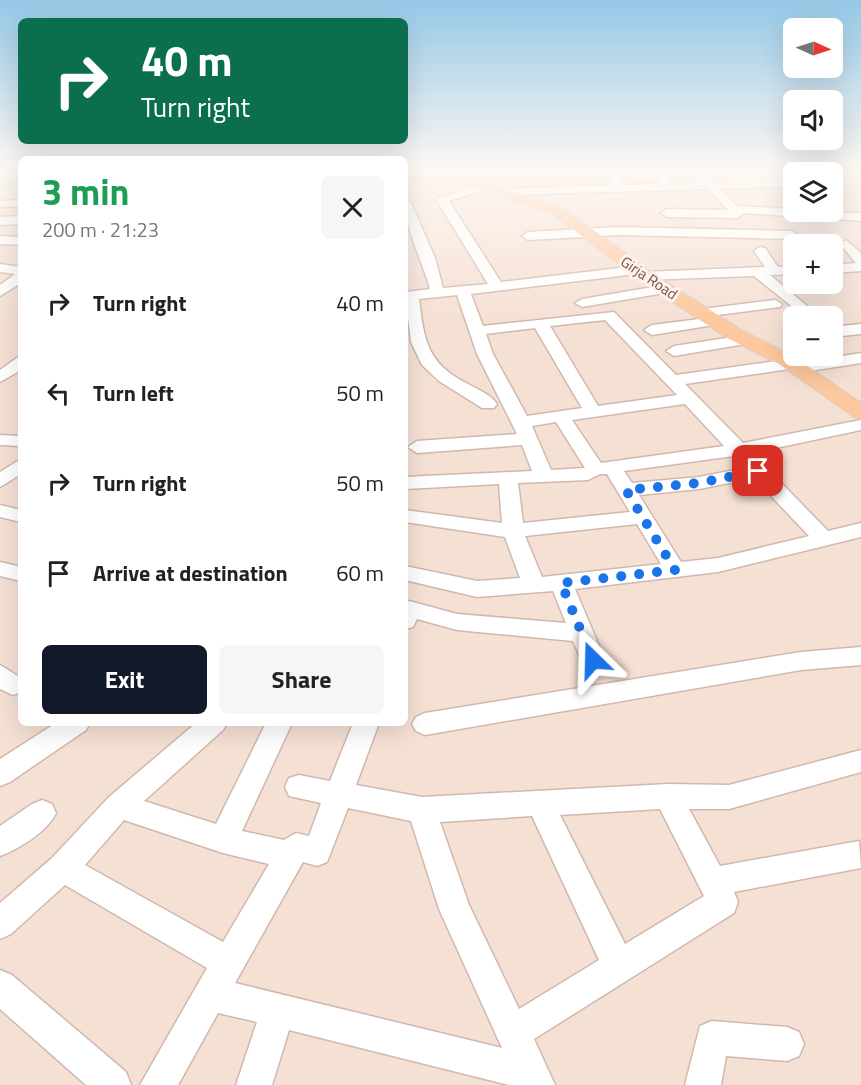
<!DOCTYPE html>
<html lang="en">
<head>
<meta charset="utf-8">
<style>
  :root { --surface:#fff; --page:#f6f6f6; --text:#222; --muted:#767676; --accent:#111827 }
  body { margin:0; font-family:"Titillium Web",sans-serif; background:var(--page); color:var(--text); height:100vh; display:flex; flex-direction:column; font-size:22px; white-space:nowrap }
  * { box-sizing:border-box; margin:0 }
  p { font-size:20px; color:var(--muted) }
  .icon { flex:none; width:33px; height:33px; fill:none; stroke:currentColor; stroke-width:2; stroke-linecap:round; stroke-linejoin:round }
  .map { position:relative; flex:1; overflow:hidden }
  .panel { position:absolute; left:18px; top:156px; width:390px; height:570px; display:flex; flex-direction:column; background:var(--surface); border-radius:9px; box-shadow:0 6px 24px #0002 }
  .panel>* { flex:none }
  .hud { position:absolute; left:18px; top:18px; width:390px; height:126px; border-radius:9px; box-shadow:0 6px 24px #0002; background:#0b6e4f; color:#fff; overflow:hidden }
  .needle { width:39px; rotate:93deg }
  .tools { position:absolute; left:783px; top:18px; display:grid; gap:12px }
  .tools a { display:grid; place-items:center; width:60px; height:60px; border-radius:9px; background:var(--surface); box-shadow:0 6px 24px #0002; font-size:30px }
  .pin { position:absolute; display:grid; place-items:center; width:51px; height:51px; color:#fff; margin:-26px; border-radius:12px; box-shadow:0 3px 9px #0006 }
  .me { position:absolute; width:66px; margin:-33px; rotate:338deg; stroke-linejoin:round; filter:drop-shadow(0 0 4px #0008) }
  .turn { display:flex; align-items:center; gap:21px; height:126px; padding:0 24px; font-size:27px }
  .turn .icon { width:78px; height:78px; stroke-width:2.5 }
  .turn b { display:block; font-size:42px; line-height:51px }
  .round { display:grid; place-items:center; flex:none; width:63px; height:63px; border-radius:9px; background:var(--page) }
  .headline { display:flex; align-items:center; justify-content:space-between; height:102px; padding:0 24px }
  h1 { font-size:36px; font-weight:700; line-height:45px; color:#1e9e55 }
  .primary-button { display:flex; gap:12px; margin-top:auto; padding:12px 24px }
  .primary-button a { flex:1; height:69px; border-radius:9px; background:var(--accent); color:#fff; font-size:24px; font-weight:700; line-height:69px; text-align:center }
  .primary-button a+a { background:var(--page); color:var(--text) }
  ul { padding:0; list-style:none }
  li { display:flex; align-items:center; gap:18px; height:90px; padding:0 24px }
  li div { flex:1 }
  li b { display:block; font-size:22px }
  li em { font-style:normal }
  .map>svg:first-child { display:block }
  .residential { fill:#f5e0d4; fill-rule:evenodd }
  .lines { fill:none; stroke-linecap:round; stroke-linejoin:round }
  .stream { stroke:#9fd9d8; stroke-width:2 }
  .minor-casing { stroke:#d1b8ae; stroke-width:3 }
  .major-casing { stroke:#d9cfcc; stroke-width:2 }
  .minor { fill:#fff; fill-rule:evenodd }
  .major { fill:#fdc89d; fill-rule:evenodd }
  .route { stroke:#1a73e8; stroke-width:10; stroke-dasharray:0 18 }
  .labels { text-anchor:middle; stroke-width:6; stroke-linejoin:round; paint-order:stroke }
  .far-street-label { font-size:15px; fill:#77524a; stroke:#fff4ec }
</style>
</head>
<body>
<div class="map">
<svg width="861" height="1085" viewBox="0 0 861 1085">
  <rect width="100%" height="100%" fill="#fdf0e5"/>
  <path class="residential" d="M0,169H21V723H405V169H861V1085H0ZM794,172H832V212H794ZM794,244H832V284H794ZM794,316H832V356H794Z"/>
  <g class="lines">
    <path class="stream" d="M0,186L21,183"/>
    <g class="minor-casing">
      <g id="minor">
        <path d="M405,169H413L405,174Z"/>
        <path d="M488,169H555L550,172L444,178L439,175L444,172Z"/>
        <path d="M603,169H613L623,185L657,184L662,169H714L704,172L714,182L794,180V186L720,189L737,206L794,209V212L861,213V221L743,213L738,218L667,217L661,213L667,209L728,210L708,189L498,195L492,192L498,189L612,185ZM693,173L702,182L668,183L671,174Z"/>
        <path d="M861,177V183L832,184V178Z"/>
        <path d="M482,184L486,185V189L449,201L501,282L636,266L643,270L636,274L471,294L483,326L614,312L676,375L790,359L797,363L861,353V363L797,373L790,369L685,384L743,443L861,420V430L752,453L828,531L861,523V537L718,572L575,589L605,660L602,666L593,669L584,666L573,641L457,630L417,619L413,627L405,629V602L409,601L457,614L566,623L553,591L477,597L405,580V566L477,581L520,578L505,537L405,522V510L502,523L499,484L405,489V477L532,471L522,445L417,453L408,447L417,441L517,434L477,354L457,295L419,299C424,340 427,363 466,383C477,389 490,394 497,404L494,408H482L439,381L422,365L411,342L405,292L430,289C422,260 405,230 405,200L411,203L435,258L443,288L488,284L436,199ZM605,320L677,395L598,406L550,326ZM535,328L582,408L527,416L493,354L486,334ZM685,404L724,446L601,463L572,420ZM556,422L585,468H583L551,470L532,426ZM734,456L745,468L699,477L632,483L624,471ZM600,474H607L630,512L523,523L518,483L588,480ZM754,478L809,536L718,558L681,562L639,495L699,489ZM637,524L661,564L542,577L525,536Z"/>
        <path d="M21,200V206L0,207V201Z"/>
        <path d="M21,216V224L0,225V217Z"/>
        <path d="M619,227L792,231L798,235L792,239L619,235L528,240L522,236L528,232Z"/>
        <path d="M0,236L21,237V245L0,244Z"/>
        <path d="M846,240L861,253V271L832,273V265L856,263L840,244Z"/>
        <path d="M760,247L765,248L778,267L794,266V274L770,275L819,316H804L754,276L645,280L638,276L645,272L765,267L754,251Z"/>
        <path d="M0,264L21,267V283L0,296V285L15,274L0,272Z"/>
        <path d="M665,285L670,286V292L582,307L575,303L582,299Z"/>
        <path d="M775,300L782,304L780,307L702,317L695,313L702,309Z"/>
        <path d="M715,317L720,318L722,321L720,324L652,335L644,330L652,325Z"/>
        <path d="M861,324V334L832,337V327Z"/>
        <path d="M746,335L754,340L751,343L674,356L666,351L674,346Z"/>
        <path d="M21,355V370L0,382V370Z"/>
        <path d="M0,435L21,436V446L0,445Z"/>
        <path d="M21,459V474L0,487V472Z"/>
        <path d="M0,505L21,510V522L0,517Z"/>
        <path d="M0,562L21,567V581L0,576Z"/>
        <path d="M861,647V665L801,670L425,735L416,731L412,724L416,717L425,713L801,652Z"/>
        <path d="M0,665L21,678V692L13,695L0,689Z"/>
        <path d="M56,723H90L86,730L10,782L0,786V759Z"/>
        <path d="M196,723H227L223,730L144,801L216,824L266,723H292L242,831L284,840L296,833L309,836L321,803L289,796L285,787L289,778L299,775L330,781L353,723H379L356,785L422,797L668,784L729,785L861,750V772L729,809H689L720,866L859,841L861,868L734,892L738,902L734,913L534,1039L555,1085H509L289,1030L272,1085H236L257,1022L218,1013L178,1085H140L207,968L65,885L11,934L0,939V903L52,858L109,797ZM348,808L411,821L439,909L502,1048L235,983L303,862L317,866L327,862ZM660,809L704,896L625,944L560,815ZM532,816L599,960L519,1009L469,905L440,822ZM124,820L223,853L269,864L223,942L85,865Z"/>
        <path d="M42,800L52,804L56,813C48,831 19,849 0,856V826L32,804Z"/>
        <path d="M0,970L12,975L126,1072L131,1085H86L0,1009Z"/>
        <path d="M712,1021L787,1027L799,1032L804,1044L799,1056L787,1061L726,1056L721,1085H685L700,1026Z"/>
      </g>
    </g>
    <g class="major-casing">
      <path id="major" d="M420,169H440L563,208L651,272L743,331L793,356L861,403V419L854,417L779,364L729,339L639,280L553,214Z"/>
    </g>
    <use href="#minor" class="minor"/>
    <use href="#major" class="major"/>
  </g>
  <linearGradient id="sky" x2="0" y2="1"><stop stop-color="#95c8e7"/><stop offset="0.53" stop-color="#fef8f3"/><stop offset="1" stop-color="#fef8f3" stop-opacity="0"/></linearGradient>
  <rect width="861" height="321" fill="url(#sky)"/>
  <g class="lines">
    <path class="route" d="M593,660L561,583L675,570L626,490L699,483L758,471"/>
  </g>
  <g class="labels">
    <g class="far-street-label">
      <text transform="translate(649 278) rotate(34)" y="5">Girja Road</text>
    </g>
  </g>
</svg>
<div class="tools">
<a><svg class="needle" viewBox="-14 -14 28 28"><path d="M0-13l5 13h-10z" fill="#e53935"/><path d="M0 13l5-13h-10z" fill="#767676"/></svg></a>
<a><svg class="icon" aria-label="sound" viewBox="0 0 24 24"><path d="M4 9h4l5-4v14l-5-4H4zM17 9q2 3 0 6"/></svg></a>
<a><svg class="icon" aria-label="layers" viewBox="0 0 24 24"><path d="M12 4l9 5-9 5-9-5zM3 14l9 5 9-5"/></svg></a>
<a>+</a>
<a>−</a>
</div>
<div class="pin" style="left:758px;top:471px;background:#d93025"><svg class="icon" aria-label="arrive" viewBox="0 0 24 24"><path d="M6 21V4h12l-3 4 3 4H6"/></svg></div>
<svg class="me" style="left:593px;top:660px" viewBox="-20 -20 40 40"><path d="M0-17L14 15 0 8-14 15z" fill="#1a73e8" stroke="#fff" stroke-width="4"/></svg>
<div class="hud">
<div class="turn"><svg class="icon" aria-label="right" viewBox="0 0 24 24"><path d="M7 20v-9h11M14 6l5 5-5 5"/></svg><div><b>40 m</b>Turn right</div></div>
</div>
<section class="panel">
<div class="headline"><div><h1>3 min</h1><p>200 m · 21:23</p></div><a class="round"><svg class="icon" aria-label="close" viewBox="0 0 24 24"><path d="M6 6l12 12M18 6L6 18"/></svg></a></div>
<ul>
<li><svg class="icon" aria-label="right" viewBox="0 0 24 24"><path d="M7 20v-9h11M14 6l5 5-5 5"/></svg><div><b>Turn right</b></div><em>40 m</em></li>
<li><svg class="icon" aria-label="left" viewBox="0 0 24 24"><path d="M17 20v-9H6M10 6l-5 5 5 5"/></svg><div><b>Turn left</b></div><em>50 m</em></li>
<li><svg class="icon" aria-label="right" viewBox="0 0 24 24"><path d="M7 20v-9h11M14 6l5 5-5 5"/></svg><div><b>Turn right</b></div><em>50 m</em></li>
<li><svg class="icon" aria-label="arrive" viewBox="0 0 24 24"><path d="M6 21V4h12l-3 4 3 4H6"/></svg><div><b>Arrive at destination</b></div><em>60 m</em></li>
</ul>
<div class="primary-button"><a>Exit</a><a>Share</a></div>
</section>
</div>
</body>
</html>
